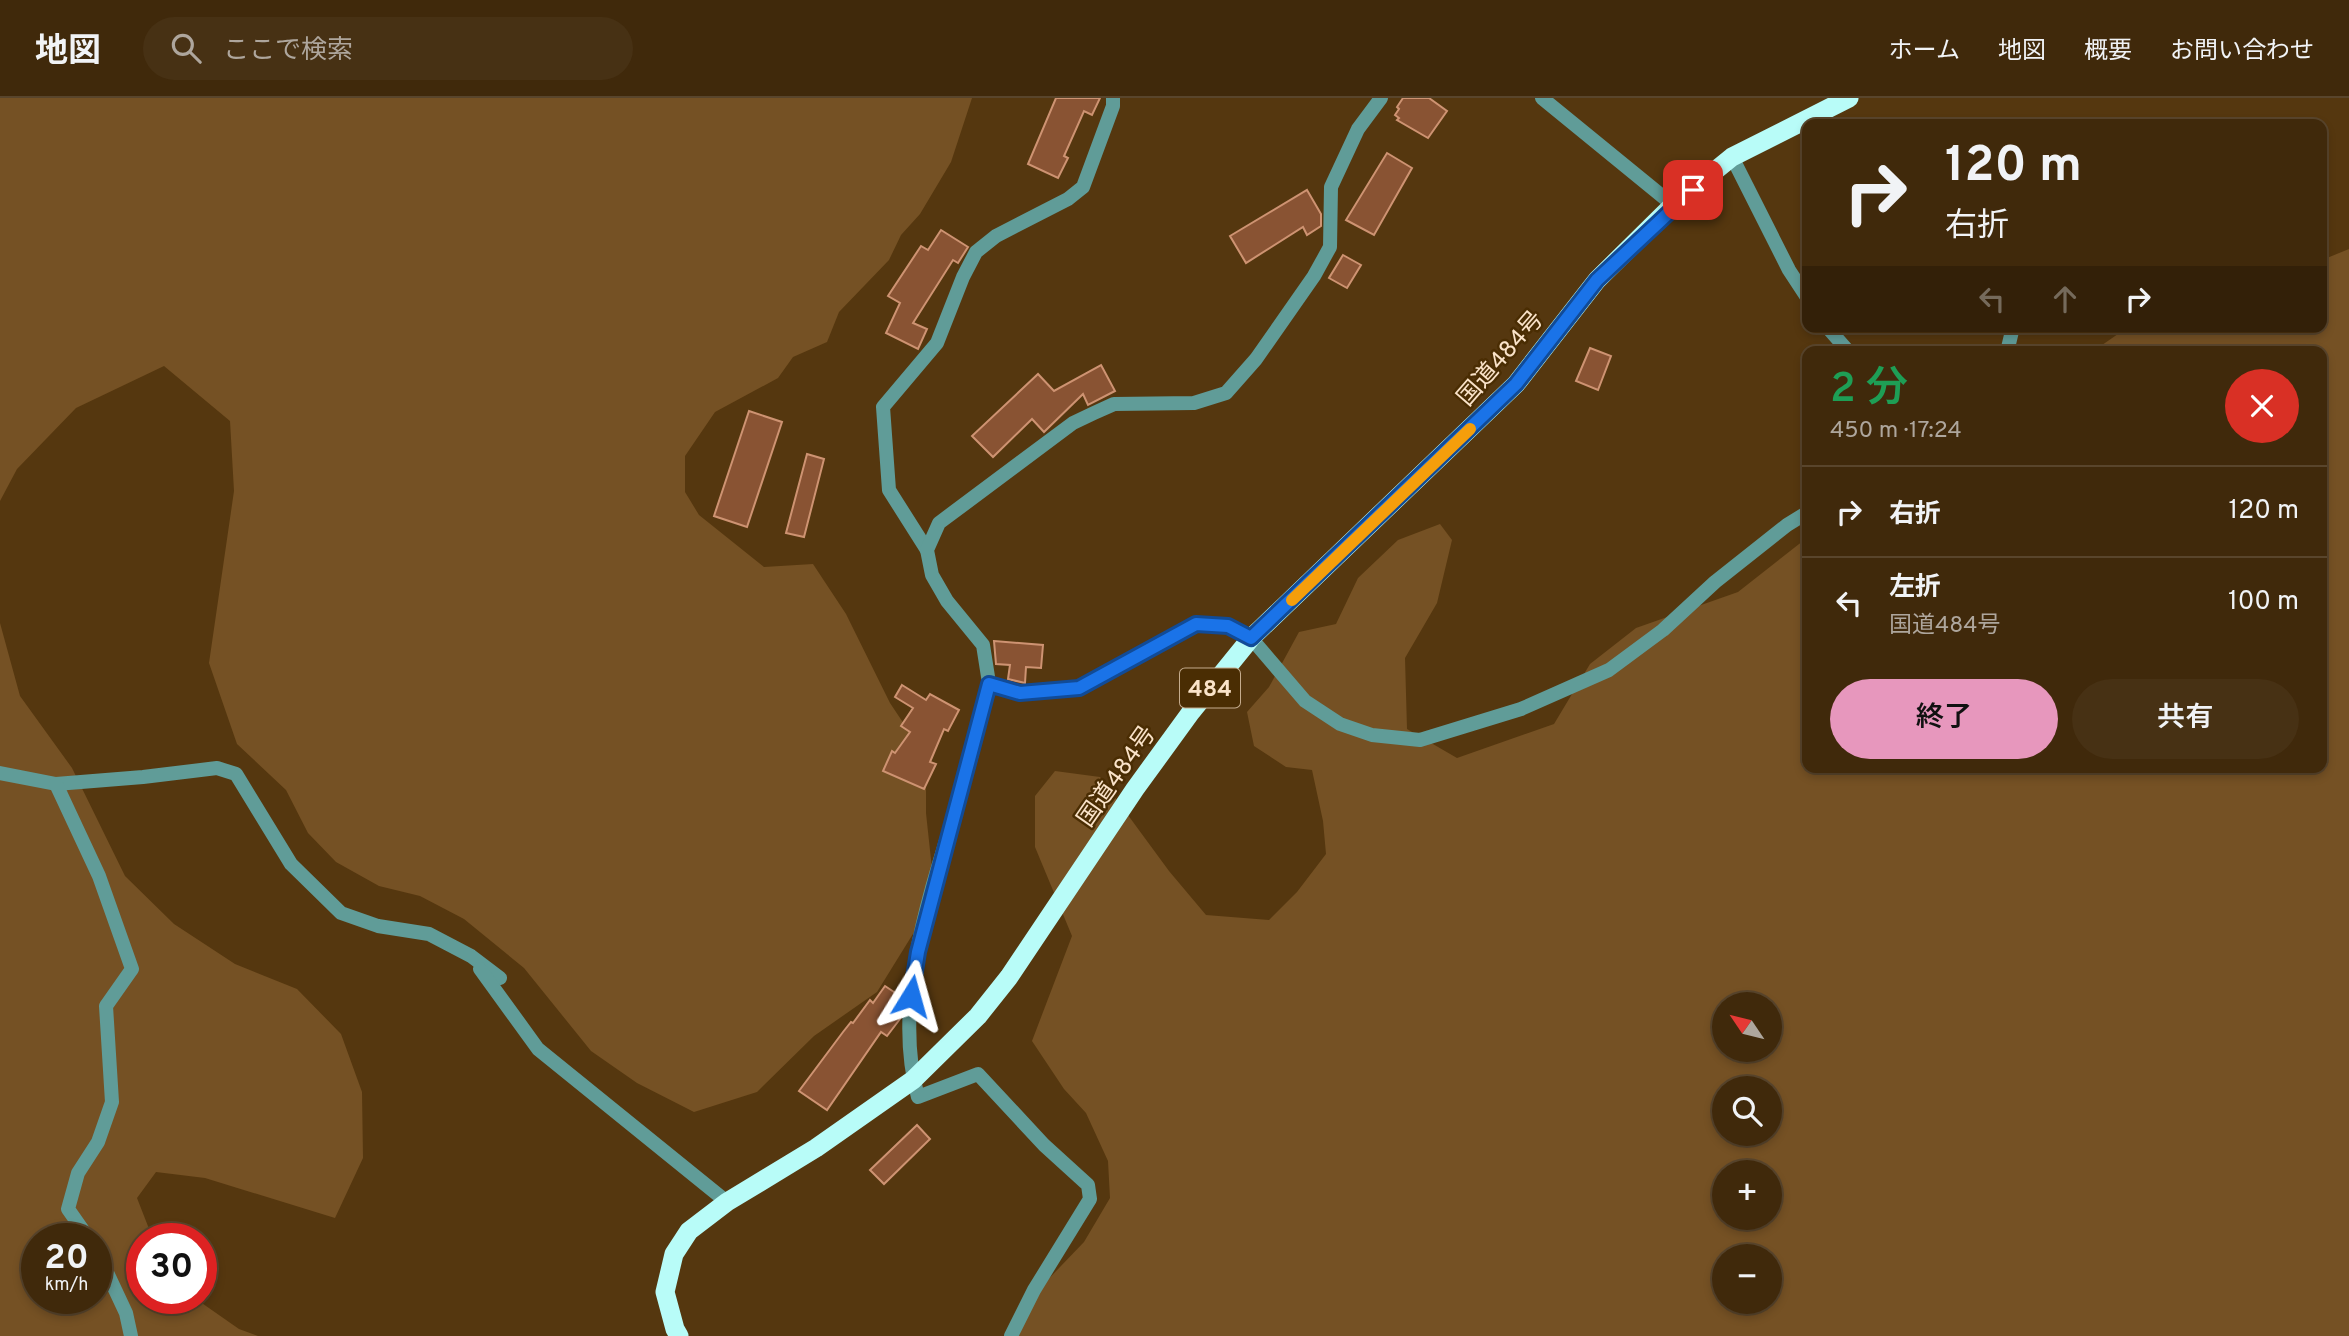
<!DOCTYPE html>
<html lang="ja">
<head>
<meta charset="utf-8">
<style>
  :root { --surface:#40290b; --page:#473114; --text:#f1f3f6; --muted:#aea69d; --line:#59452c; --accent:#e797bd }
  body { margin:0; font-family:Overpass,"Noto Sans JP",sans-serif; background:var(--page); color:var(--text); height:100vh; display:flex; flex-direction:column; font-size:26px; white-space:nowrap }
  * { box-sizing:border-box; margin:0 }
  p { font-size:23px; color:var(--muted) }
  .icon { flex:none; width:38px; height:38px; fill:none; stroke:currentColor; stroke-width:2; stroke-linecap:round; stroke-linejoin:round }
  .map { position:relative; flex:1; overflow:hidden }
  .panel { position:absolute; left:1802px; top:248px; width:525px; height:427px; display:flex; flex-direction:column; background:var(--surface); border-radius:14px; box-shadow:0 4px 10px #0003,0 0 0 2px var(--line) }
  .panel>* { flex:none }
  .guide { position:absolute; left:1802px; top:21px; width:525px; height:214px; border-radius:14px; box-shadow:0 4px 10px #0003,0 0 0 2px var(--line); background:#40290b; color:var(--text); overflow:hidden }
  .needle { width:46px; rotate:305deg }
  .controls { position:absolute; left:1712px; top:894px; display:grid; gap:14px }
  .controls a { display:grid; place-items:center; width:70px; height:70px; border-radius:50%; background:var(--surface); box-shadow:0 4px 10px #0003,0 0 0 2px var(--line); font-size:35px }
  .speed { position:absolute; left:21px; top:1125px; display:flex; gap:14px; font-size:35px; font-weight:700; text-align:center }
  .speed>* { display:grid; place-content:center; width:91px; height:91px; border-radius:50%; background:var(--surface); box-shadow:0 4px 10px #0003,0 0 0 2px var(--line); line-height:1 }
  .speed small { font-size:18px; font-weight:400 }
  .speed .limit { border:10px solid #d22; background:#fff; color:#111 }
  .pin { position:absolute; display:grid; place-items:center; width:60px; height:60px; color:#fff; margin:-30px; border-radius:14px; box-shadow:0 4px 10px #0006 }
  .me { position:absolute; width:77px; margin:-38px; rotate:8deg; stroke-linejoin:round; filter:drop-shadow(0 0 5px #0008) }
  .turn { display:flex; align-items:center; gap:24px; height:147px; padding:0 28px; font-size:32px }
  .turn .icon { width:91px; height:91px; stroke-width:2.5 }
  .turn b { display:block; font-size:49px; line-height:60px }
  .lanes { display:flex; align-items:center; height:66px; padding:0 28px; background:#0003; justify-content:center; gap:35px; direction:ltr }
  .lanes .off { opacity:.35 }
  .round { display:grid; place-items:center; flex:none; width:74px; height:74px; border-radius:37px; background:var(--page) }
  .summary { display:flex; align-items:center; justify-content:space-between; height:119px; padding:0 28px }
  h1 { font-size:42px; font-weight:600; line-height:52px; color:#1e9e55 }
  .button { display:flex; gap:14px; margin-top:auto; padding:14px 28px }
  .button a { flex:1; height:80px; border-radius:42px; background:var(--accent); color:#111; font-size:28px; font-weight:600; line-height:80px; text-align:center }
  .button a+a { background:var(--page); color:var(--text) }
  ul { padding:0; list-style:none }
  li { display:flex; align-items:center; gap:21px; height:91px; padding:0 28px; border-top:2px solid var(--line) }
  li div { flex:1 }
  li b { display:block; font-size:26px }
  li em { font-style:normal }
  header { display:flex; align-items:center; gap:42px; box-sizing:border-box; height:98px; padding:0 35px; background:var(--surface); border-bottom:2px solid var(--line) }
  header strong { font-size:33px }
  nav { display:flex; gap:38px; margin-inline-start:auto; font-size:24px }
  .search { width:490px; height:63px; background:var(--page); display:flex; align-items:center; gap:18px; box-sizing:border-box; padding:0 24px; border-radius:38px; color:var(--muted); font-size:26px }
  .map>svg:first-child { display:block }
  .green { fill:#755124; fill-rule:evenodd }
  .building { fill:#895333; stroke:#ce9372; stroke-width:2 }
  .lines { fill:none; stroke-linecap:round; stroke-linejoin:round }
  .minor { stroke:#609c98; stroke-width:14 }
  .tertiary { stroke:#609c98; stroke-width:14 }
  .trunk { stroke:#b8fcf8; stroke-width:19 }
  .route-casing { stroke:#114b97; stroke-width:18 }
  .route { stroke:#1a73e8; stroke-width:12 }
  .slow { stroke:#f59e0b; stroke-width:12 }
  .labels { text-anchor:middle; stroke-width:5; stroke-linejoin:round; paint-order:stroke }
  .shield { fill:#4a2d03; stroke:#c5ac8e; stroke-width:2 }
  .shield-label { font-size:23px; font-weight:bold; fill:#fae3c9 }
  .street-label { font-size:24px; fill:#fae3c9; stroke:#4a2d03 }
</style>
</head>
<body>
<header>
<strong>地図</strong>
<div class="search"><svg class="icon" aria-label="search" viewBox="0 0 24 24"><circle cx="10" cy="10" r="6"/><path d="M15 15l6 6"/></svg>ここで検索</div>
<nav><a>ホーム</a><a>地図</a><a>概要</a><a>お問い合わせ</a></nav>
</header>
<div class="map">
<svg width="2349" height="1238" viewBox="0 0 2349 1238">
  <rect width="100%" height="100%" fill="#55370f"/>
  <g class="green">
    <path d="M0,0H972L951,64L920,116L901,137L889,162L839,214L827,244L793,259L778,280L715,314L685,358V394L699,417L764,469L813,466L846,516L890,605L926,659V715L932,771L916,831L877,894L814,938L757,994L694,1014L637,985L591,953L524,870L464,821L420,798L379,788L336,764L308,735L286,692L237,646L209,565L234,393L230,323L164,268L76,310L17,371L0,403Z"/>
    <path d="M2349,151V1238H1012L1036,1194L1084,1144L1110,1100L1108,1063L1086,1015L1064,991L1032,943L1072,838L1035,749V698L1055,673L1100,679L1169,773L1206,817L1269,822L1297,794L1326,756L1323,723L1312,672L1286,669L1254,648L1247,614L1269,589L1299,534L1336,526L1358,480L1398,442L1440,426L1452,442L1437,505L1405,560L1407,631L1457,660L1554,626L1590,566L1636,530L1738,494L1808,439V670H2322V254H2092L2128,229H2322V162ZM1724,906H1769V952H1724ZM1724,990H1769V1036H1724ZM1724,1074H1769V1120H1724ZM1724,1158H1769V1204H1724Z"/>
    <path d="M0,525L20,598L72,670L125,778L174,826L235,866L297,891L341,936L362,994L363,1060L335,1120L205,1080L156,1074L137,1100L153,1141H142V1200L196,1201L239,1231L258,1238H0ZM37,1141H96V1200H37Z"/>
  </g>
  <g class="building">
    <path d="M1056,0H1100L1092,17L1084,13L1064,58L1068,60L1058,80L1028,66Z"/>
    <path d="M1403,0H1429L1447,13L1428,40L1397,22L1399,20L1395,17L1399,11L1397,9Z"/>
    <path d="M1387,55L1412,70L1374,137L1346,122Z"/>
    <path d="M1307,92L1321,116V128L1307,137L1303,129L1246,165L1230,138Z"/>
    <path d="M941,132L968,149L958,165L953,162L913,225L927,231L918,251L886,235L900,205L888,198L921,148L928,152Z"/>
    <path d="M1343,157L1361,167L1347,190L1329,180Z"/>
    <path d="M1590,250L1611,258L1598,292L1576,283Z"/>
    <path d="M1101,267L1115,293L1088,307L1083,296L1044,334L1032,321L993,359L972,338L1038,276L1054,293Z"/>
    <path d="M749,313L782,324L747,429L714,418Z"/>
    <path d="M807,356L824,361L804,439L786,435Z"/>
    <path d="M994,543L1043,547L1041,570L1026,569L1025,585L1008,581L1010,567L996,566Z"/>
    <path d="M902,587L926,602L930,596L959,612L948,633L944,631L930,664L936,666L924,691L883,673L892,653L895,655L910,634L901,628L913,610L895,599Z"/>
    <path d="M885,888L900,898L891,913L900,921L887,938L881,934L827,1012L799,993L843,934L851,924L853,925L870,902L873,905Z"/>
    <path d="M917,1027L930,1041L884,1086L870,1072Z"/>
  </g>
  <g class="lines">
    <g class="minor">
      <path d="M1732,59L1789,172L1808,201"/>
      <path d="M1827,229L1849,254"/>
      <path d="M2007,254L2013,229"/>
      <path d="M927,452L889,392L883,309L937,245L963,179L976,154L996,138L1068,101L1083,89L1113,8V0"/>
      <path d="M989,585L1020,595L1079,590L1196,526L1228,528L1251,540L1305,603L1340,626L1372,637L1420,642L1521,611L1609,572L1663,532L1715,484L1787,427L1808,414"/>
      <path d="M0,675L56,686L143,679L217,670L236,676L291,766L341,815L378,828L429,836L471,858L500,880"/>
      <path d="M56,686L99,778L132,871L106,908L112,1004L98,1044L78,1075L68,1111L89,1141"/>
      <path d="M480,871L538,951L727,1104"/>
      <path d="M96,1151L126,1215L131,1238"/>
      <path d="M1011,1238L1034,1192L1090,1101L1088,1087L1044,1047L978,976L918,999C890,899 935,781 964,684C974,652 981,618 989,585L983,547L947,503L932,477L927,452L939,425L1073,325L1094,315L1114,306L1194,305L1226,295L1256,261L1314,178L1330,149L1331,89L1358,31L1381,0"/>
    </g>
    <path class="tertiary" d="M1542,0L1673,107"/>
    <path class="trunk" d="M679,1238L675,1231L665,1194L674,1156L689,1133L727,1104L816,1050L913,982L978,918L1009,879L1135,691L1191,614L1251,540L1516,286L1597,182L1673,107L1732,59L1849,0"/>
  </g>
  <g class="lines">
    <g class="route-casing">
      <path id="route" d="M911,898L918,854L989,586L1020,595L1079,590L1196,526L1228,528L1251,540L1516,286L1597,182L1693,92"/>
    </g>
    <use href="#route" class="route"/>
    <path class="slow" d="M1292,502L1470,331"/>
  </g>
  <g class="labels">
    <rect class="shield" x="1180" y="570.5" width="60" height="39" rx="5"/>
    <g class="shield-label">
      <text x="1210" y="598">484</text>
    </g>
    <g class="street-label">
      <text transform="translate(1500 260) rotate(-49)" y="8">国道484号</text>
      <text transform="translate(1116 678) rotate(-55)" y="8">国道484号</text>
    </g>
  </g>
</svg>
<div class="controls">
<a><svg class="needle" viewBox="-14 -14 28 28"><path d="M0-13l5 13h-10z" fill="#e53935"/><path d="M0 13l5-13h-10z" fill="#aea69d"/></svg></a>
<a><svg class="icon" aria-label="search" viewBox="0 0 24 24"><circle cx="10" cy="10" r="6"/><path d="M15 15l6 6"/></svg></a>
<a>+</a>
<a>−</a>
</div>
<div class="speed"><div>20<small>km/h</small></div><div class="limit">30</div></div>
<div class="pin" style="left:1693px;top:92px;background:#d93025"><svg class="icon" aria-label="arrive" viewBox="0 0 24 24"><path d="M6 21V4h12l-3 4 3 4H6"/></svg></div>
<svg class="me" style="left:911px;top:898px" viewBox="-20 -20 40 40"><path d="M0-17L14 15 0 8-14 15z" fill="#1a73e8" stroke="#fff" stroke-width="4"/></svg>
<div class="guide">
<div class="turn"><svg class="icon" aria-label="right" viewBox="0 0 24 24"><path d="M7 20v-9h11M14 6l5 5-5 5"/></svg><div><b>120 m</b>右折</div></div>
<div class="lanes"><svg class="icon off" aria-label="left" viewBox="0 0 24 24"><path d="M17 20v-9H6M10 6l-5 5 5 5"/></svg><svg class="icon off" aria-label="ahead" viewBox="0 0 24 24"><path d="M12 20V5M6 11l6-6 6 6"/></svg><svg class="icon" aria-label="right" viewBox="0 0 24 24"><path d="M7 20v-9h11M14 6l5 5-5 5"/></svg></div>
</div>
<section class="panel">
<div class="summary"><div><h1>2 分</h1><p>450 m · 17:24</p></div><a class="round" style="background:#d93025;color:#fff"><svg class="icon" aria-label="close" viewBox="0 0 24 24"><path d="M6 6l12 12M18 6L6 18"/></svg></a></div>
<ul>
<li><svg class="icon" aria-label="right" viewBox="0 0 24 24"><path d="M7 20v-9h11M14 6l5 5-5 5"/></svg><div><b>右折</b></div><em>120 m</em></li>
<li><svg class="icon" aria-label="left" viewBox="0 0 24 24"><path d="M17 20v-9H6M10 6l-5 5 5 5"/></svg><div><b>左折</b><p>国道484号</p></div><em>100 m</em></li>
</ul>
<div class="button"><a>終了</a><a>共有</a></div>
</section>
</div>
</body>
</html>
